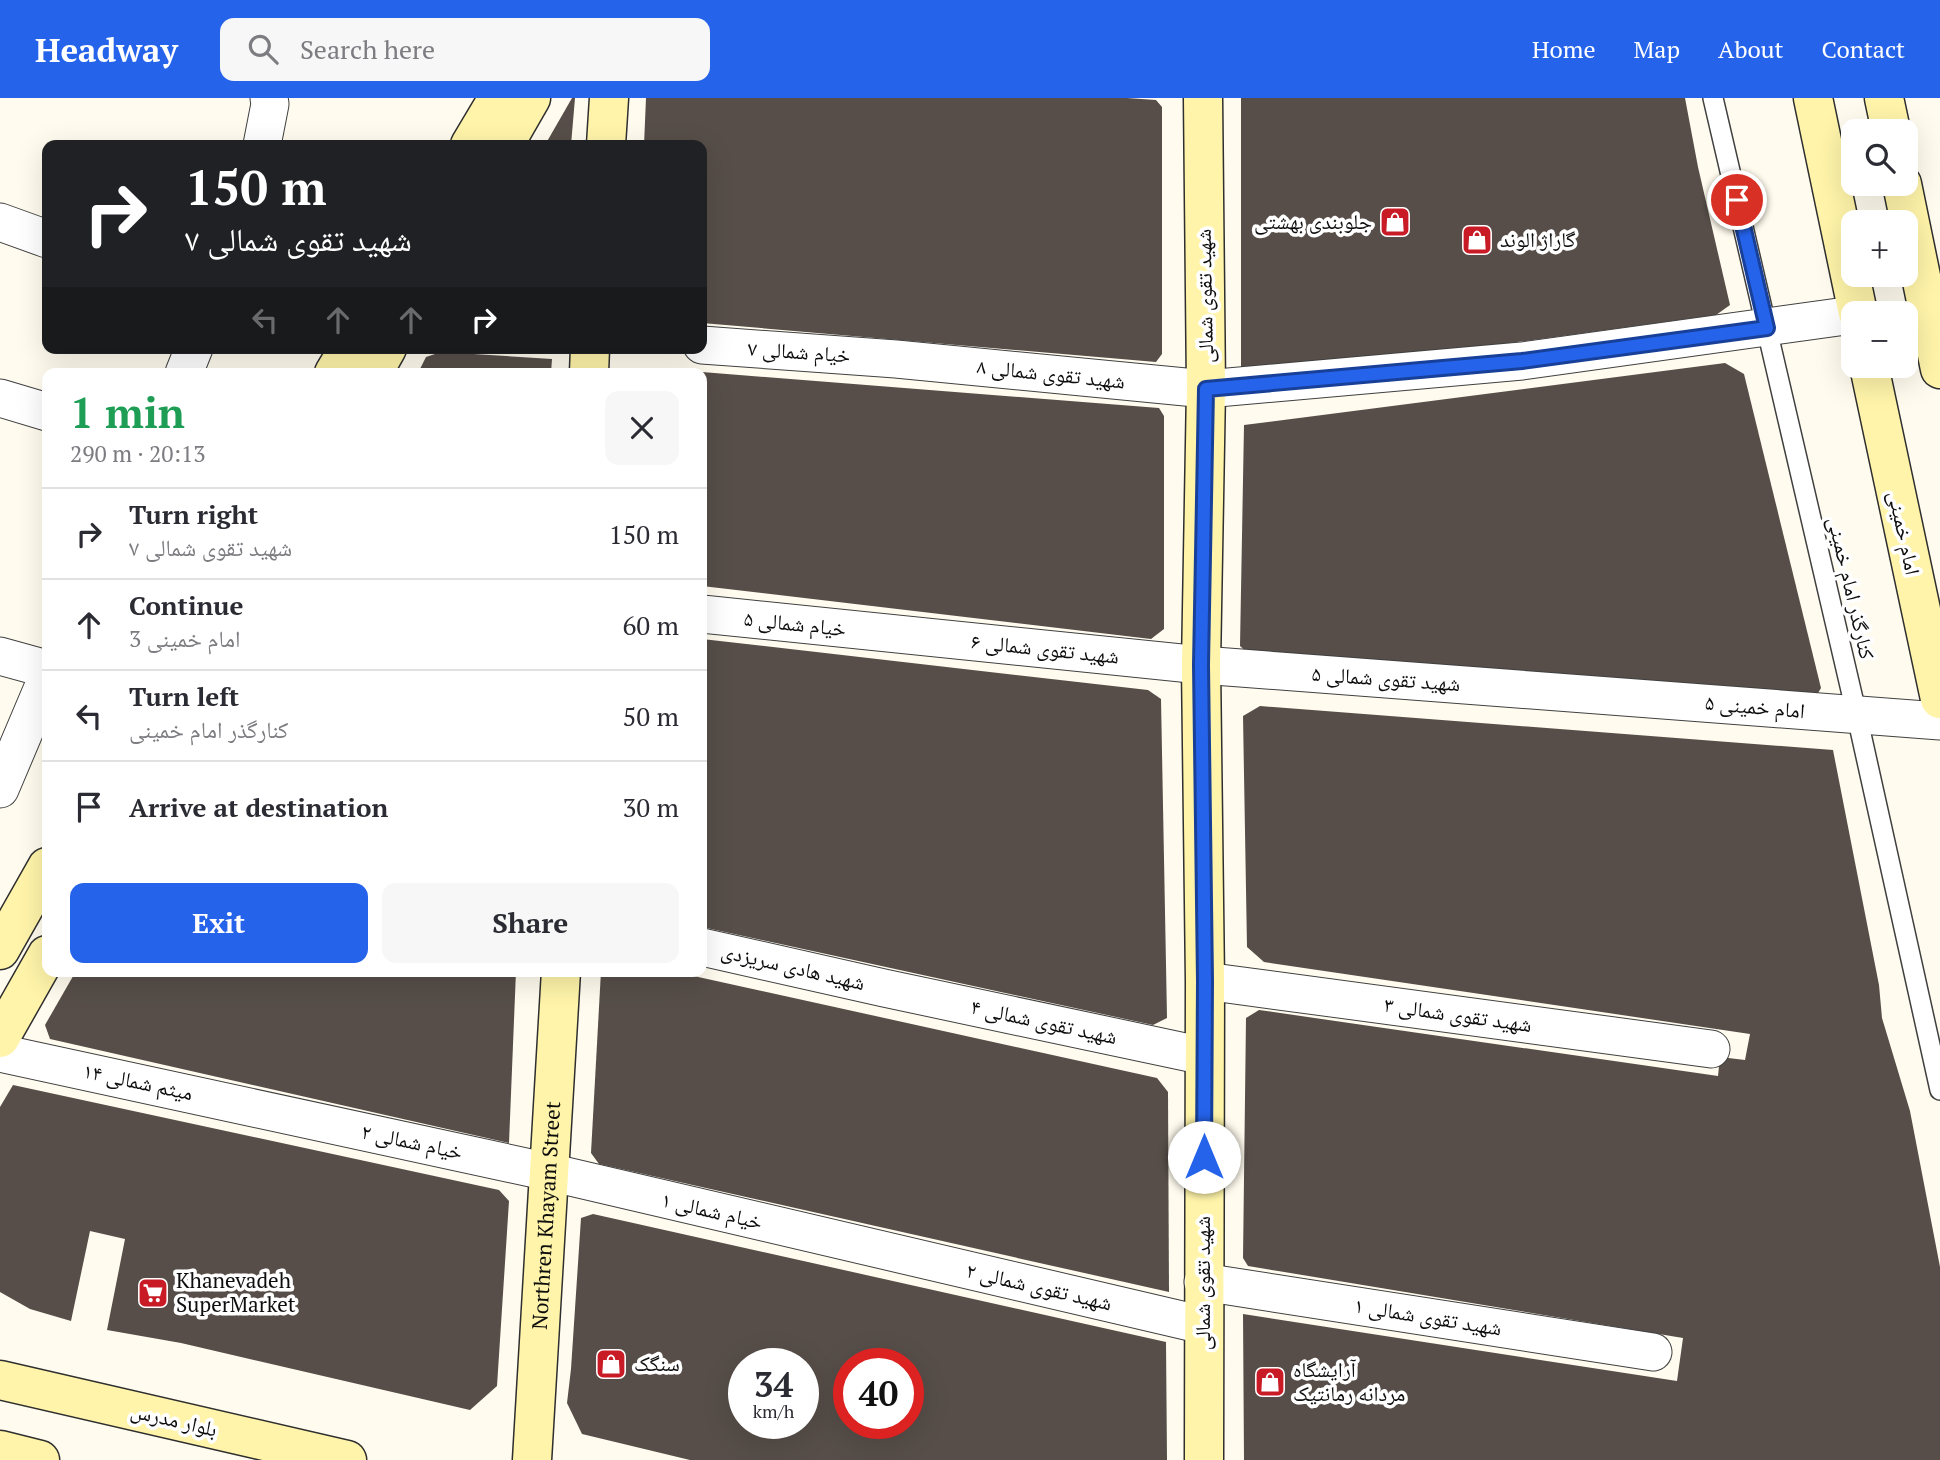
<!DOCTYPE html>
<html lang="en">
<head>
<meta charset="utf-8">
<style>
  :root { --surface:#fff; --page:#f7f7f7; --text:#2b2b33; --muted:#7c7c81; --line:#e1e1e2; --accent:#2563eb }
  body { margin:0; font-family:"PT Serif","Noto Naskh Arabic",serif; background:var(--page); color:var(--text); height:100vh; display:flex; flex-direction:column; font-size:26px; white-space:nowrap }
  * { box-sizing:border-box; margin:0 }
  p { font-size:23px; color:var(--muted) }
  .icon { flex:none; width:38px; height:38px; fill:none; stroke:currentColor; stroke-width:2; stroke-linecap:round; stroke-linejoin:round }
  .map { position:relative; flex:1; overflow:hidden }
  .side { position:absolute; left:42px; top:270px; width:665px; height:609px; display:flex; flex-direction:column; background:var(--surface); border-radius:14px; box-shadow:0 7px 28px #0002 }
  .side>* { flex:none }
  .banner { position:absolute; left:42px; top:42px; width:665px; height:214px; border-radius:14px; box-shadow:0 7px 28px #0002; background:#202124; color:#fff; overflow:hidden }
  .fabs { position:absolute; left:1841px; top:21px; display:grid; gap:14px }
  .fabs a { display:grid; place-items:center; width:77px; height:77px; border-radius:14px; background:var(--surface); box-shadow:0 7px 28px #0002; font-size:35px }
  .speed { position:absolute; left:728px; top:1250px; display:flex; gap:14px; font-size:35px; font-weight:700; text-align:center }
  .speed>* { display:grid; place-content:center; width:91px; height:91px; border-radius:50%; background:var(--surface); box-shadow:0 7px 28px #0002; line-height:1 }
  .speed small { font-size:18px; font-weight:400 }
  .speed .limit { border:10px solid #d22; background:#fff; color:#111 }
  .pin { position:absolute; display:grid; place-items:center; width:60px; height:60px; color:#fff; margin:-30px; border:4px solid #fff; border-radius:50%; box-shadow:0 2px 7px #0007 }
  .me { position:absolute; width:77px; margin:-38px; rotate:0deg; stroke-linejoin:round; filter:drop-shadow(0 0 5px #0008) }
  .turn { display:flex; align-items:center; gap:24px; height:147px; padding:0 28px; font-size:32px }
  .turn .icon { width:91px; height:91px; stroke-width:2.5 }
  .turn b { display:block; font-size:49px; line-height:60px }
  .lanes { display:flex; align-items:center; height:66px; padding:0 28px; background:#0003; justify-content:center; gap:35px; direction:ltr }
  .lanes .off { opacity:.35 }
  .round { display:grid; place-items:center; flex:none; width:74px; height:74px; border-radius:14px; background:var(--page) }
  .summary { display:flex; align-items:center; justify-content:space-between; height:119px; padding:0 28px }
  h1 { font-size:42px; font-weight:800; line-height:52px; color:#1e9e55 }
  .action { display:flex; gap:14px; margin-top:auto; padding:14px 28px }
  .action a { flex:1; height:80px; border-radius:14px; background:var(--accent); color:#fff; font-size:28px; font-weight:800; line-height:80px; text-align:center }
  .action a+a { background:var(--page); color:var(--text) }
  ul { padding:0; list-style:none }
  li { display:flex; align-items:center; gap:21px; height:91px; padding:0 28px; border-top:2px solid var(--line) }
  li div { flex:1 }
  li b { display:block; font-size:26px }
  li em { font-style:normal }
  header { display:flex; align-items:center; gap:42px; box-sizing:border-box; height:98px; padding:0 35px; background:var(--accent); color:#fff }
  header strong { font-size:33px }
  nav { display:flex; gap:38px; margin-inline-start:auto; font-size:24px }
  .search { width:490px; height:63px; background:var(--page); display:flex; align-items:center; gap:18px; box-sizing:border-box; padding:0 24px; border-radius:14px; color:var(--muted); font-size:26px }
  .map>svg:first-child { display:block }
  .building { fill:#574e49; fill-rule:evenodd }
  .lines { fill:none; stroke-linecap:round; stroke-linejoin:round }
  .lane-casing { stroke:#404040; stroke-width:22 }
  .street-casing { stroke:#404040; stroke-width:39 }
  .secondary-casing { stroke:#2f2f2f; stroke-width:41 }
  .lane { stroke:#fff; stroke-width:19 }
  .street { stroke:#fff; stroke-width:37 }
  .secondary { stroke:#fff4a9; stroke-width:38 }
  .route-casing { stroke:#184099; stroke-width:18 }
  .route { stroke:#2563eb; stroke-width:12 }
  .labels { text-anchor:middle; stroke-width:7; stroke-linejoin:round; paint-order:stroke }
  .poi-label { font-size:21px; fill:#0d0d0d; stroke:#fff; text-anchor:start }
  .street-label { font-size:21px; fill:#0d0d0d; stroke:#fff }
</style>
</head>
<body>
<header>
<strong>Headway</strong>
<div class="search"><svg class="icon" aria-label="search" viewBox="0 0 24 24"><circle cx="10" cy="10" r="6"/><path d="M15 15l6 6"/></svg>Search here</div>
<nav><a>Home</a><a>Map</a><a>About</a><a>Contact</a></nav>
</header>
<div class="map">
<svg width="1940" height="1362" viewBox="0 0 1940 1362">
  <rect width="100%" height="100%" fill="#fffbee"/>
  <g class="building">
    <path d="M572,0H575L571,47H545Z"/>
    <path d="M646,0H1127L1156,2L1162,9V256L1156,264L702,225V47H644Z"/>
    <path d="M1241,0H1685L1698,69L1730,207L1716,217L1253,280L1241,273Z"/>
    <path d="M441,254L552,261L551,275H418L426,259Z"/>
    <path d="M1725,265L1744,276L1821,590L1814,602L1250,557L1240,548L1244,327Z"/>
    <path d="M642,270L683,273V275H635Z"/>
    <path d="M702,274L1159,310L1164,318V531L1151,541L702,488Z"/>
    <path d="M702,541L1148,592L1161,601L1167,920L1153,927L702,829Z"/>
    <path d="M1260,608L1833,652L1879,887L1882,920L1910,1013L1940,1169V1362H1244L1243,1216L1677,1283L1683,1240L1248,1168L1243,1160L1246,920L1259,912L1718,978L1720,959L1745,962L1750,936L1264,864L1247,849L1243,618Z"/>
    <path d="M76,873H516L509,1045L50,941L45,927Z"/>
    <path d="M601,873H671L1157,980L1168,994L1169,1194L599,1066L591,1055Z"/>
    <path d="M13,987L499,1092L509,1103L497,1288L470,1312L181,1245L107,1232L125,1141L90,1133L71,1223L30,1211L0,1194V1009Z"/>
    <path d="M593,1116L1166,1244L1167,1362H690L582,1336L567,1305L571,1271L581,1120ZM744,1265H803V1325H744ZM849,1265H908V1325H849Z"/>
  </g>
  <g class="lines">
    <g class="lane-casing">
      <path id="lane" d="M1713,0L1857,618L1940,992"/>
    </g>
    <g class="street-casing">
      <g id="street">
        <path d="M262,47L270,6L269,0"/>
        <path d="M0,124L47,141"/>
        <path d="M702,247L896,261L1206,291L1522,263L1853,217"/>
        <path d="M184,275L194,250"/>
        <path d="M0,300L47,314"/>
        <path d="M702,516L1201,567L1940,623"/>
        <path d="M0,558L47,571"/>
        <path d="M0,691L47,580"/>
        <path d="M702,849L884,890L1204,958"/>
        <path d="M1205,883L1711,951"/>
        <path d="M0,955L549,1074L1203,1227"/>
        <path d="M1203,1184L1653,1254"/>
      </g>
    </g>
    <g class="secondary-casing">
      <g id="secondary">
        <path d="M1203,0L1206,291L1201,567L1205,883L1204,1362"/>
        <path d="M1813,0L1858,215"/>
        <path d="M1884,0L1891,33"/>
        <path d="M470,47L498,0"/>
        <path d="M504,47L531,0"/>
        <path d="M606,47L609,0"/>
        <path d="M1902,86L1940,271"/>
        <path d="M1869,268L1940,601"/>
        <path d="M334,275L349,250"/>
        <path d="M373,275L387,250"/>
        <path d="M589,275L590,250"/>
        <path d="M0,852L47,769"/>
        <path d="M0,940L47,857"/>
        <path d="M0,1282L347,1362"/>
        <path d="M0,1352L40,1362"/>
        <path id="s1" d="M532,1362L561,873"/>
      </g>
    </g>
    <use href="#lane" class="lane"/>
    <use href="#street" class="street"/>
    <use href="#secondary" class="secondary"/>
  </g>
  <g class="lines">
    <g class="route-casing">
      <path id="route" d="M1204,1059L1205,883L1201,567L1206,291L1522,263L1767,230L1737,102"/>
    </g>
    <use href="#route" class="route"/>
  </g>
  <defs>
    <g id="shop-square" transform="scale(1.575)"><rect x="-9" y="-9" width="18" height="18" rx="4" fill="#c81b26" stroke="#fff"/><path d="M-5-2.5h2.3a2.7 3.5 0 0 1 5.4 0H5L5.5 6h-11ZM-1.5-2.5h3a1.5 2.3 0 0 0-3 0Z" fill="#fff"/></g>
    <g id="supermarket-square" transform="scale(1.575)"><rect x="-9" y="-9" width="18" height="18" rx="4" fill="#c81b26" stroke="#fff"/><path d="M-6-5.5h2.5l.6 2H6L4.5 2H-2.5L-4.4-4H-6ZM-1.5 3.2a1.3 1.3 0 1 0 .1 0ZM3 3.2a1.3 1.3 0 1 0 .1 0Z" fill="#fff"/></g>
  </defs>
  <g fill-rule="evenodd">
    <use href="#shop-square" x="1395" y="124"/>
    <use href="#shop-square" x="1477" y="142"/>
    <use href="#supermarket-square" x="153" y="1195"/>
    <use href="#shop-square" x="611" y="1266"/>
    <use href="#shop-square" x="1270" y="1284"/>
  </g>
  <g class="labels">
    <g class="poi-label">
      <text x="1372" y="131" text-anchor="end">جلوبندی بهشتی</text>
      <text x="1500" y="149">گاراژ الوند</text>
      <text x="176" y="1190">Khanevadeh<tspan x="176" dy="24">SuperMarket</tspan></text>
      <text x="634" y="1273">سنگک</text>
      <text x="1293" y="1279">آرایشگاه<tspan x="1293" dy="24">مردانه رمانتیک</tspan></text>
    </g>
    <g class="street-label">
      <text transform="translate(1205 198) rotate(-91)" y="7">شهید تقوی شمالی</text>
      <text transform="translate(799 254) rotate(4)" y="7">خیام شمالی ۷</text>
      <text transform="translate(1051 276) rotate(6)" y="7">شهید تقوی شمالی ۸</text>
      <text transform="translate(1904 435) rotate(78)" y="7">امام خمینی</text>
      <text transform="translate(1851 490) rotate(77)" y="7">کنارگذر امام خمینی</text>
      <text transform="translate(795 526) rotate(6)" y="7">خیام شمالی ۵</text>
      <text transform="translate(1045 551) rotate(6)" y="7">شهید تقوی شمالی ۶</text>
      <text transform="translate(1386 581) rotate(4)" y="7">شهید تقوی شمالی ۵</text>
      <text transform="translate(1755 609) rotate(5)" y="7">امام خمینی ۵</text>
      <text transform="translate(793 869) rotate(13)" y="7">شهید هادی سریزدی</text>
      <text transform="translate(1458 917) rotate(8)" y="7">شهید تقوی شمالی ۳</text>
      <text transform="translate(1044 924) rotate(12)" y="7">شهید تقوی شمالی ۴</text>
      <text transform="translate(138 984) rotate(12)" y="7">میثم شمالی ۱۴</text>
      <text transform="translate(412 1044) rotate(12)" y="7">خیام شمالی ۲</text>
      <text transform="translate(712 1113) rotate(13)" y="7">خیام شمالی ۱</text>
      <text dy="7" stroke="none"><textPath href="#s1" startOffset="245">Northren Khayam Street</textPath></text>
      <text transform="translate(1203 1185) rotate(-90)" y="7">شهید تقوی شمالی</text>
      <text transform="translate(1039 1189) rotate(13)" y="7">شهید تقوی شمالی ۲</text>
      <text transform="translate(1428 1219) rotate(9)" y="7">شهید تقوی شمالی ۱</text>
      <text transform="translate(174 1322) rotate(13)" y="7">بلوار مدرس</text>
    </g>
  </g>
</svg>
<div class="fabs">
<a><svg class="icon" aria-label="search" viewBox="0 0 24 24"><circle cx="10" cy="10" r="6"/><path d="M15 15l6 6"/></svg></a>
<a>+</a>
<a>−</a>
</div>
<div class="speed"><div>34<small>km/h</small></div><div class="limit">40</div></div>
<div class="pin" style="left:1737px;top:102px;background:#d93025"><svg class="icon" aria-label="arrive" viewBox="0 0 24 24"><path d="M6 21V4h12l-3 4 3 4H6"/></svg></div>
<svg class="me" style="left:1204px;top:1059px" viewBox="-20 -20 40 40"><circle r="19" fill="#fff"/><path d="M0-13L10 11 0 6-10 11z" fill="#2563eb"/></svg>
<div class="banner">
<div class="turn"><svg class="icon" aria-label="right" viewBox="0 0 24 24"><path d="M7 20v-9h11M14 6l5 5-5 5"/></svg><div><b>150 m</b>شهید تقوی شمالی ۷</div></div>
<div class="lanes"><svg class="icon off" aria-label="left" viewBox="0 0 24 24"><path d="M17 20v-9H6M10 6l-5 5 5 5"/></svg><svg class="icon off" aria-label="ahead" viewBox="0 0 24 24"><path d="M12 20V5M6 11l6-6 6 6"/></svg><svg class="icon off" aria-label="ahead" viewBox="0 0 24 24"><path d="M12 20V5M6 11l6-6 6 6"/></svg><svg class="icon" aria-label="right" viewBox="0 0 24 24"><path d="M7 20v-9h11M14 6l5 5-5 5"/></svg></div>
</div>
<section class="side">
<div class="summary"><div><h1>1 min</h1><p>290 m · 20:13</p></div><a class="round"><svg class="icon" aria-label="close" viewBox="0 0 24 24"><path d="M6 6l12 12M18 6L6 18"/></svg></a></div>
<ul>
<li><svg class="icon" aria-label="right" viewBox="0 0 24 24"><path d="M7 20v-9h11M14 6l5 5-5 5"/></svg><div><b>Turn right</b><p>شهید تقوی شمالی ۷</p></div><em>150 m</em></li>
<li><svg class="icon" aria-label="ahead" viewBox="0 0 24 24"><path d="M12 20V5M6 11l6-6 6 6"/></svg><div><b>Continue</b><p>امام خمینی 3</p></div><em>60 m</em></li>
<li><svg class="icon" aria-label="left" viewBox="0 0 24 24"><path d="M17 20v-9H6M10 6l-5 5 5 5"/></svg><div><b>Turn left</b><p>کنارگذر امام خمینی</p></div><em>50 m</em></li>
<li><svg class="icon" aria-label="arrive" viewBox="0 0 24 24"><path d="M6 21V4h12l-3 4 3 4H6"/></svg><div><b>Arrive at destination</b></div><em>30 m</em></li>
</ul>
<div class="action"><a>Exit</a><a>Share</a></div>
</section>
</div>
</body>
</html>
